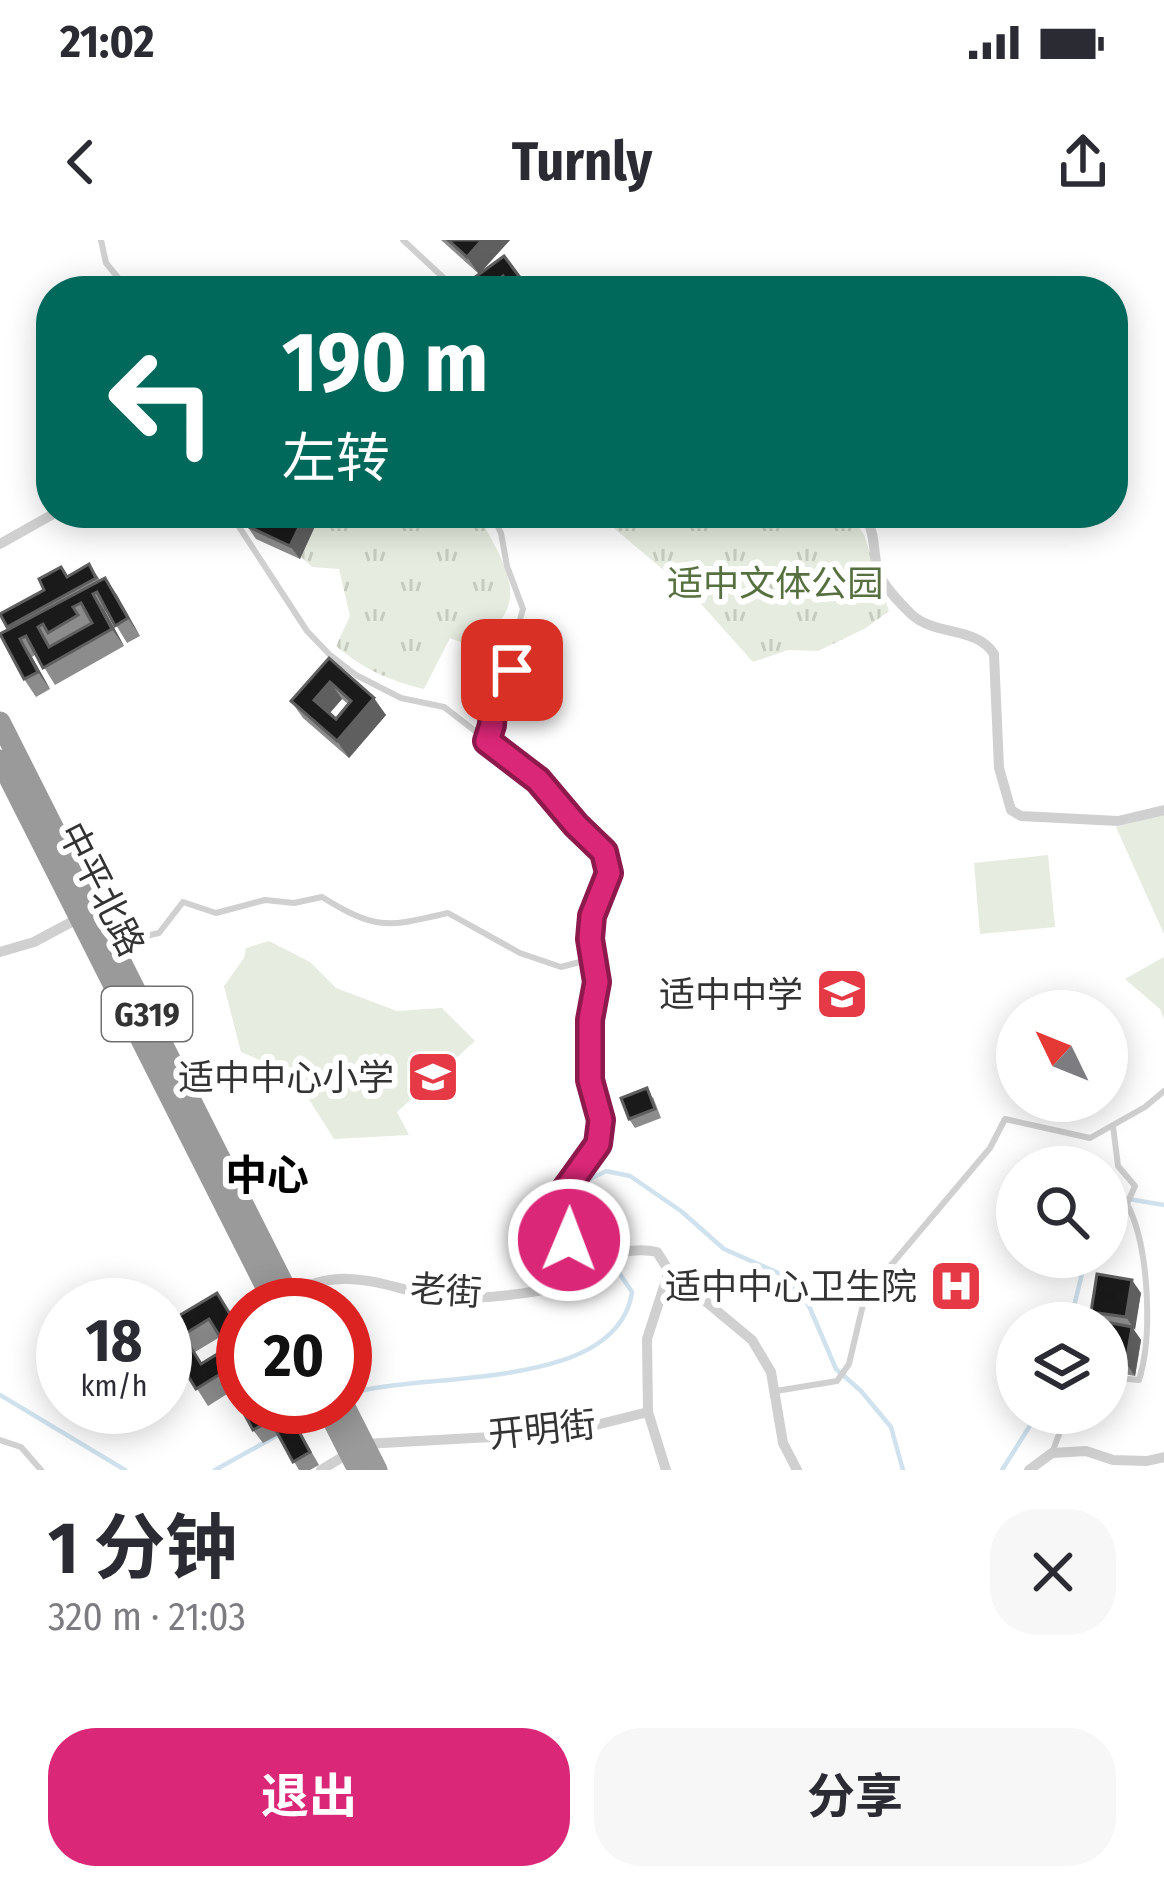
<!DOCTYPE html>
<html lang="zh">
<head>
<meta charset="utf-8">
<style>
  :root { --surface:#fff; --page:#f7f7f7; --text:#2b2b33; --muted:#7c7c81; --accent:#db2777 }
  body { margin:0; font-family:"Fira Sans Condensed","Noto Sans SC",sans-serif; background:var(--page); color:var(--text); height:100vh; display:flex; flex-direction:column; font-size:45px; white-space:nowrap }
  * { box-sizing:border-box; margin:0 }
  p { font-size:39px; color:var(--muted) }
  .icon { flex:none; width:66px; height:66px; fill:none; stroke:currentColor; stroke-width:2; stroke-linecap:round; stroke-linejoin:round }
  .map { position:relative; height:1230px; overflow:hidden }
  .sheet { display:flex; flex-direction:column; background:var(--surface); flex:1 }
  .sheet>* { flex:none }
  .top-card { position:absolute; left:36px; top:36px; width:1092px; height:252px; border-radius:48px; box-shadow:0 6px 30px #0003; background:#00695c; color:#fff; overflow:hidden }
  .needle { width:78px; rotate:313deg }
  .tools { position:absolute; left:996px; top:750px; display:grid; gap:24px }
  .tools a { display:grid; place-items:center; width:132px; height:132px; border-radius:50%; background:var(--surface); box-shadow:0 6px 30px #0003; font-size:60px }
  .speed { position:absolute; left:36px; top:1038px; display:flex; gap:24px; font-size:60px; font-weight:700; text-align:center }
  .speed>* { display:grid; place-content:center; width:156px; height:156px; border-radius:50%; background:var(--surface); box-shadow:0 6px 30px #0003; line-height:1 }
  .speed small { font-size:30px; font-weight:400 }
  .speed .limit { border:18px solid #d22; background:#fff; color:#111 }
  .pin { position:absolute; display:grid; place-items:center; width:102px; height:102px; color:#fff; margin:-51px; border-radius:24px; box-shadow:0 6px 18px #0006 }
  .me { position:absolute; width:132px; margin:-66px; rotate:1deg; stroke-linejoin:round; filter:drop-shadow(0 0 9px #0008) }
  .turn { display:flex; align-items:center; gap:42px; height:252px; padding:0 48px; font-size:54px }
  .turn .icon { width:156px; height:156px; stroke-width:2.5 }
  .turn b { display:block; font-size:84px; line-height:102px }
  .round { display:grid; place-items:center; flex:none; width:126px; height:126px; border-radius:48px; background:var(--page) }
  .summary { display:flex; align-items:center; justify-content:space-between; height:204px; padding:0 48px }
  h1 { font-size:72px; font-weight:700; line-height:90px }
  .cta { display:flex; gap:24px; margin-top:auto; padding:24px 48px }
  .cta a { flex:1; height:138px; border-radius:48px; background:var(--accent); color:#fff; font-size:48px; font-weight:700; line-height:138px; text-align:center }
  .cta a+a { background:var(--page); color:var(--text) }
  .status { display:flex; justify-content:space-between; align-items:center; height:84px; padding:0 60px; background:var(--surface); direction:ltr }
  .status svg { height:33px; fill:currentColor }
  header { display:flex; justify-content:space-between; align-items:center; height:156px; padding:0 48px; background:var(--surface); font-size:54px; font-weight:700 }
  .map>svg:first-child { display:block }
  .park { fill:url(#park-tufts) }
  .pitch { fill:#e6ecdf }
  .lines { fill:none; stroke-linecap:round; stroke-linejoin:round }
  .stream { stroke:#cfe2ee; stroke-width:4.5 }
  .lane { stroke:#d0d0d0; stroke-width:6 }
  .street { stroke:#d0d0d0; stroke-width:10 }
  .highway { stroke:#9a9a9a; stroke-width:21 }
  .wall { fill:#8c8c8c; fill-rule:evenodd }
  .shaded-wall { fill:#5f5f5f }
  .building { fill:#1a1a1a; stroke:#5f5f5f; stroke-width:3; fill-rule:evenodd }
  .route-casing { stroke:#8e194d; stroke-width:30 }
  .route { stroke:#db2777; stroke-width:21 }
  .labels { text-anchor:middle; stroke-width:12; stroke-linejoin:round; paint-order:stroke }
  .shield { fill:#fff; stroke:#707070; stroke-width:3 }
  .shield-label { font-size:33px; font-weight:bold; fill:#333 }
  .park-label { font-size:36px; fill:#56703f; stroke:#fff }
  .street-label { font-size:36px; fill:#333; stroke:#fff }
  .poi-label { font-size:36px; fill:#333; stroke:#fff; text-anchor:end }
  .quarter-label { font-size:42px; font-weight:bold; fill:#000; stroke:#fff }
</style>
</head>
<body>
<div class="status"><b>21:02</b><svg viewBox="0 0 49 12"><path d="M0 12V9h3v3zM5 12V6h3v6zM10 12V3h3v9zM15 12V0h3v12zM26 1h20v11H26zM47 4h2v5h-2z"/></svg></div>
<header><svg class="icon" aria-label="back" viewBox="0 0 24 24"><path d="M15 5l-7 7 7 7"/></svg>Turnly<svg class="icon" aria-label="share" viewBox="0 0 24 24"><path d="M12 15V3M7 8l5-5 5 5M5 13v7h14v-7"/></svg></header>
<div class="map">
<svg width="1164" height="1230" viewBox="0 0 1164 1230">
  <defs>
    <pattern id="park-tufts" width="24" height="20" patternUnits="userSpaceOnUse" patternTransform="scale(3)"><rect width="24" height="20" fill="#e6ecdf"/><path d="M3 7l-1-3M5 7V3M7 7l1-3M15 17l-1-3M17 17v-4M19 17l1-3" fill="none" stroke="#c6cbc0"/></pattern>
  </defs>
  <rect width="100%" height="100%" fill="#fff"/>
  <g class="park">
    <path d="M320,273H478C491,304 528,347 500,381C493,391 480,399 470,406L450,398L424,449C390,441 363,429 336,406L350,376L339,329L312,327L301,317Z"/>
    <path d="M596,273H850L864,295L889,371L866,388L818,411L788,410L753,422L693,355Z"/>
  </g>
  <g class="pitch">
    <path d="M1164,574V694L1116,587Z"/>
    <path d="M1048,615L1055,687L980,694L974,623Z"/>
    <path d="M269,701L310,722L336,748L397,771L442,768L475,801L397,872L409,895L334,899L293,834L241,812L224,746L244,718L246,708Z"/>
    <path d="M1164,717V779L1160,769L1125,739Z"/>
  </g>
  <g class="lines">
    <g class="stream">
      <path d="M1107,961L1111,956L1164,965"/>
      <path d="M1070,1083L1086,1017"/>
      <path d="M0,1155L125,1230"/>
      <path d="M345,1155C420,1130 617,1154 632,1052L604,1010L576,985V964L584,942L606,931L630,936L681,971L724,1009L785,1036L809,1066L836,1129L861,1151L891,1187L903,1230"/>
      <path d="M297,1181L316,1167"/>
      <path d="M215,1230L278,1195"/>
      <path d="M1002,1230L1038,1173"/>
    </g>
    <g class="lane">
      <path d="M101,0L106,23L129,51"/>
      <path d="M403,0L447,41V51"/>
      <path d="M230,273L307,391L329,414L356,435L401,458L444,467L539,540L576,585L604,612L609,633L592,676L590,699L595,718"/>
      <path d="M487,501L492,485L494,444L503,443L521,417L516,394L523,369L507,326L501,293L491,273"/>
      <path d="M115,703L159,693L183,662L216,673L265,660L294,663L322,657C377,691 387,687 448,673L520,713L561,727L595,718C599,758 584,799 589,840C592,859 601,874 599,894C597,917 573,929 565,949C555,974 571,1009 584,1029"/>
      <path d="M1107,1137L1139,1140C1153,1096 1149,1005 1127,964L1135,946L1118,926L1113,886"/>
      <path d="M776,1151L837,1141L849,1124L865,1056L990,908L1005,879L1090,898L1145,867L1164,851"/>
      <path d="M0,1200L21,1207L41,1230"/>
      <path d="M1052,1213L1067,1173"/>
    </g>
    <g class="street">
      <path d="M864,273C875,292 873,307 877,328C880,343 899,362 910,373C934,397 975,385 994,414L999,528L1011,570L1021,576L1118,581L1164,570"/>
      <path d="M0,304L55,273"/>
      <path d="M0,712L34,702L79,678"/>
      <path d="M669,1031L752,1100L771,1132L783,1203L797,1230"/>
      <path d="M289,1054C359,1016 402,1062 471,1058C495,1057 554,1052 573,1040C578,1037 581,1031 586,1027C603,1013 637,1007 657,1012L669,1031L647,1099L648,1172L666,1230"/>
      <path d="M364,1204L564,1193L648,1172"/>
      <path d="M321,1230L349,1213"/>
      <path d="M1029,1230L1052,1213L1086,1211L1113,1220L1147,1221L1164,1217"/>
    </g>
    <g class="highway">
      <path d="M0,482L294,1065"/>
      <path d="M0,520L275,1065"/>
      <path d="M326,1167L358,1230"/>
      <path d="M345,1167L377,1230"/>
    </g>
  </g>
  <g class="wall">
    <path d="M441,0H510L479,34Z"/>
    <path d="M504,16L530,51H456Z"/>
    <path d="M253,273H282L278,283L286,286L292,273H321L300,319L256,299L247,286Z"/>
    <path d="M89,324L100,340L105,338L140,396L127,403L107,370L105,371L124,406L55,445L36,414L32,417L50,449L36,457L24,439L7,387L68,336Z"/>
    <path d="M329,418L386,475L349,518L303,478L291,461ZM342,459L348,464L336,479L330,473Z"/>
    <path d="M653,857L661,878L635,888L629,879Z"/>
    <path d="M1141,1053L1134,1090L1141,1100L1135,1136L1107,1131V1083L1097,1081L1091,1072Z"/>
    <path d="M229,1070L243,1094V1144L208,1166L165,1098ZM220,1097L227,1108L202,1123L195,1112Z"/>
    <path d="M243,1167H295L303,1181L296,1185L319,1225L310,1230H299L278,1195L263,1203L253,1190Z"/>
  </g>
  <g class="shaded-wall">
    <path d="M482,0H510L479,34L467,17Z"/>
    <path d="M267,273H282L274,290L265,277Z"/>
    <path d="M306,273H321L300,319L290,306Z"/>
    <path d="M105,338L117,355L140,396L128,378Z"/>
    <path d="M93,354L105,371L124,406L112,389Z"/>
    <path d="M20,399L32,417L50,449L38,432Z"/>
    <path d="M330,442L342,459L326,477L314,460Z"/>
    <path d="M374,458L386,475L349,518L337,501Z"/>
    <path d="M1132,1040L1141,1053L1135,1090L1126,1077Z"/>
    <path d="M1132,1087L1141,1100L1135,1136L1126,1123Z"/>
  </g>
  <g class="building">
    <path d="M448,0H482L467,17Z"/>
    <path d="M504,16L530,51H510L512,50L503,36L483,51H456Z"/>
    <path d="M253,273H267L265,277L286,286L292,273H306L290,306L247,286Z"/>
    <path d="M89,324L96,338L7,387L0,374L44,350L39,339L61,327L67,337Z"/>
    <path d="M105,338L128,378L115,386L97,352L93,354L112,389L43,428L26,396L20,399L38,432L24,439L0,394ZM81,363L92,383L49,407L38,387L43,384L48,393L78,375L73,367Z"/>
    <path d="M329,418L374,458L337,501L291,461ZM330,442L351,461L336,479L314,460Z"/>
    <path d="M647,848L655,869L629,879L621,858Z"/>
    <path d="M1097,1034L1132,1040L1126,1077L1091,1072Z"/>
    <path d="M217,1053L243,1096V1120L196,1149L165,1098V1084ZM209,1079L227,1108L201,1124L183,1095Z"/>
    <path d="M1095,1080L1132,1087L1126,1123L1107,1120V1083H1094Z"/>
    <path d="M243,1164V1167L294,1168L253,1190L240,1166Z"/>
    <path d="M290,1175L310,1212L293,1222L273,1185Z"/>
  </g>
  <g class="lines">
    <g class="route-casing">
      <path id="route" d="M512,430L503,443L494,444L492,485L487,501L538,540L576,585L604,612L609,633L592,676L590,699L597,742L590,780V840L601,880L598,904L565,950L563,976L569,1000"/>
    </g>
    <use href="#route" class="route"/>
  </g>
  <defs>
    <g id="school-square" transform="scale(2.7)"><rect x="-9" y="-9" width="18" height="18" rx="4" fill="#e63946" stroke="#fff"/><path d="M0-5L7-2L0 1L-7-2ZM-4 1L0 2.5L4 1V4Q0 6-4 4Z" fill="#fff"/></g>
    <g id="hospital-square" transform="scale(2.7)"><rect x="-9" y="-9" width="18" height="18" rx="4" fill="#e63946" stroke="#fff"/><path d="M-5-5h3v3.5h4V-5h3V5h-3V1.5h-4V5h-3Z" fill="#fff"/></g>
  </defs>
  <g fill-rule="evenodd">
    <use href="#school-square" x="842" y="754"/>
    <use href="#school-square" x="433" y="837"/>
    <use href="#hospital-square" x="956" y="1046"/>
  </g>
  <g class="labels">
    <rect class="shield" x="102" y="747" width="90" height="54" rx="9"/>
    <g class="shield-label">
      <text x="147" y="786">G319</text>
    </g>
    <g class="park-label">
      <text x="775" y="356">适中文体公园</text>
    </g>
    <g class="street-label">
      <text transform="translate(102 649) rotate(63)" y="13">中平北路</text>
      <text transform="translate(446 1050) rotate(4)" y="13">老街</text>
      <text transform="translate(542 1189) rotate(-6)" y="13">开明街</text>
    </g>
    <g class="poi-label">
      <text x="803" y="767">适中中学</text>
      <text x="394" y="850">适中中心小学</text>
      <text x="917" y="1059">适中中心卫生院</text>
    </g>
    <g class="quarter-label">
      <text x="267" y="950">中心</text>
    </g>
  </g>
</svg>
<div class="tools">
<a><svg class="needle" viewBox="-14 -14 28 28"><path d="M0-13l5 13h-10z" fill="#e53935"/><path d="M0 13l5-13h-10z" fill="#7c7c81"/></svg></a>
<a><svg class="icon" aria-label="search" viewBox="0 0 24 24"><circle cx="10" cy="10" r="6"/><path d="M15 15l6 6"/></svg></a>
<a><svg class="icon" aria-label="layers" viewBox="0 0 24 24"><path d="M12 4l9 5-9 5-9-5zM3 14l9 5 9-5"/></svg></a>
</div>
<div class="speed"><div>18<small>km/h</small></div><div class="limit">20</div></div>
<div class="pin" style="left:512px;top:430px;background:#d93025"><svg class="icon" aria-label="arrive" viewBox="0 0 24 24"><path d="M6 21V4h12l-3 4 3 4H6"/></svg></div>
<svg class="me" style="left:569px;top:1000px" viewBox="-20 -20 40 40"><circle r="17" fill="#db2777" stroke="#fff" stroke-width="3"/><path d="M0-11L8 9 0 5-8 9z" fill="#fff"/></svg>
<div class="top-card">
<div class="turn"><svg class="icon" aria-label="left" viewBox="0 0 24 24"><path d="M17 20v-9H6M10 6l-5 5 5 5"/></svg><div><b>190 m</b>左转</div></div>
</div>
</div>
<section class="sheet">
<div class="summary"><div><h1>1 分钟</h1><p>320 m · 21:03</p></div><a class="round"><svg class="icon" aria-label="close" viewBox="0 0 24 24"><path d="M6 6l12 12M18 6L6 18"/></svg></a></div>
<div class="cta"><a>退出</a><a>分享</a></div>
</section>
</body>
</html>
